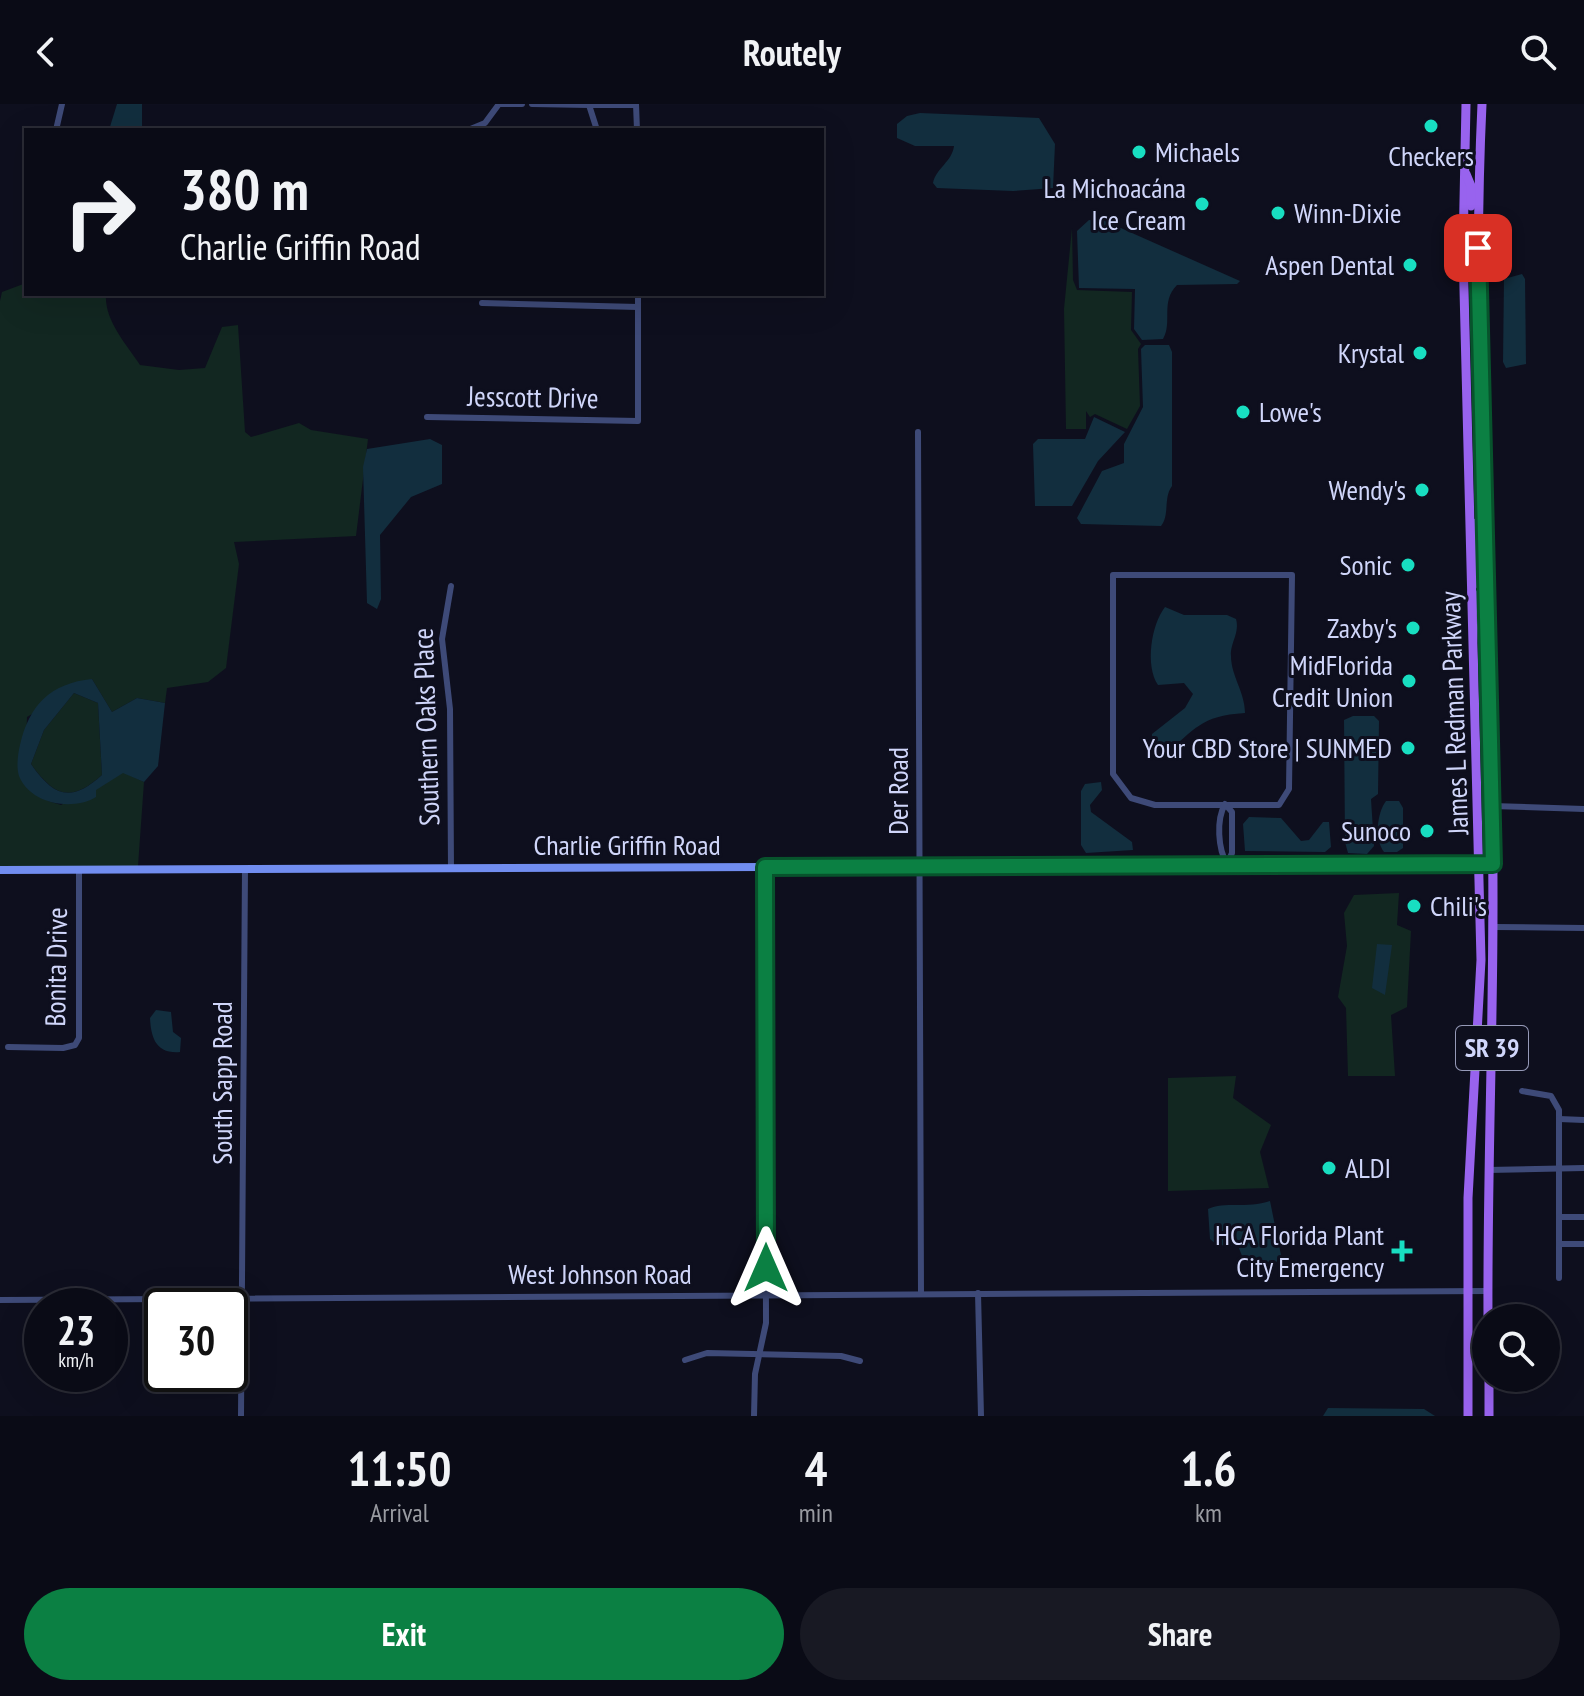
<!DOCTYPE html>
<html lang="en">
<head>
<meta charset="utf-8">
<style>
  :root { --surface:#0a0b16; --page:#181923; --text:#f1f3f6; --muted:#999ba1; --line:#2a2b35; --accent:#0b8043 }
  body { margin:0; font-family:"PT Sans Narrow",sans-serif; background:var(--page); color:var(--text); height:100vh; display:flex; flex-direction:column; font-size:30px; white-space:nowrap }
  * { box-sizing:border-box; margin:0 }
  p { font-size:26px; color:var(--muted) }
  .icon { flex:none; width:44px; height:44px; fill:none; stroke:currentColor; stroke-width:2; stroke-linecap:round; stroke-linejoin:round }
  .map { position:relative; height:1312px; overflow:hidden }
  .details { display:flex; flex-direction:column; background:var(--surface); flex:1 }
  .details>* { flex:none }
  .banner { position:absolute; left:24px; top:24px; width:800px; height:168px; border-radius:0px; box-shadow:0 8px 32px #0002,0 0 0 2px var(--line); background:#0a0b16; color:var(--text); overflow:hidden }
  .fabs { position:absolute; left:1472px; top:1200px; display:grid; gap:16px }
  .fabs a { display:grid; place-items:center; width:88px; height:88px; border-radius:50%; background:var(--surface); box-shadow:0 8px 32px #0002,0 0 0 2px var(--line); font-size:40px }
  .speed { position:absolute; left:24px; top:1184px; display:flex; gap:16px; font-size:40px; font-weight:700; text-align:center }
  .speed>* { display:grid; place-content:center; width:104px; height:104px; border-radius:50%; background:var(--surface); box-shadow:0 8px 32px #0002,0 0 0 2px var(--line); line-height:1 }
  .speed small { font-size:20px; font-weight:400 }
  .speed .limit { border:4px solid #111; border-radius:12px; background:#fff; color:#111 }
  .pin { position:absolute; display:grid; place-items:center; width:68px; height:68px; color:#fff; margin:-34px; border-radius:16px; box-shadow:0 4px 12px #0006 }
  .me { position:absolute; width:88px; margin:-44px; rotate:0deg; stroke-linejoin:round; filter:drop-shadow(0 0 6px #0008) }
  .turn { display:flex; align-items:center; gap:28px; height:168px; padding:0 24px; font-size:36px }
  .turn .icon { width:104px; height:104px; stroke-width:2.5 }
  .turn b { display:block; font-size:56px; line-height:68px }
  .eta { display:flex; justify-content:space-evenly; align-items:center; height:136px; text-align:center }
  .eta b { font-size:48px; font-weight:700; line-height:56px }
  .cta { display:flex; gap:16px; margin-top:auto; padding:16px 24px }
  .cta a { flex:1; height:92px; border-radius:48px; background:var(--accent); color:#fff; font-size:32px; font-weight:700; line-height:92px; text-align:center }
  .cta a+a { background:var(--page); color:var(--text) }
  header { display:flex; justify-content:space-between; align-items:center; height:104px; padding:0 24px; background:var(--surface); font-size:36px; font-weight:700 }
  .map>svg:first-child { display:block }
  .green { fill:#122721 }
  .water { fill:#122e3e; fill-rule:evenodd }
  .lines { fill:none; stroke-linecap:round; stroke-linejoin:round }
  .street { stroke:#3e4a78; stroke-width:6 }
  .secondary { stroke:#718df0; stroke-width:8 }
  .primary { stroke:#9863ee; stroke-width:9 }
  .route-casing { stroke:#07532c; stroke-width:20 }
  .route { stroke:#0b8043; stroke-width:14 }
  .poi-dot { fill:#18dec1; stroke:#0e0f1e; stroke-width:3 }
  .labels { text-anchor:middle; stroke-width:6; stroke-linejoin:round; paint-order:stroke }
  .shield { fill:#0e0f1e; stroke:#969ab8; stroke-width:2 }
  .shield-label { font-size:26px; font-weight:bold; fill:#d0d6fa }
  .poi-label { font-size:28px; fill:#d0d6fa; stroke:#0e0f1e; text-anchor:end }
  .street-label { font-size:28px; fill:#d0d6fa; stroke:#0e0f1e }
</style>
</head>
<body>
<header><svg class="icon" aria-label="back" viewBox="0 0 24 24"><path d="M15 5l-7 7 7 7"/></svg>Routely<svg class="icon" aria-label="search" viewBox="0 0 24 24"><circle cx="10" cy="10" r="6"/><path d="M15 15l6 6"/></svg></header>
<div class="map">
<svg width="1584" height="1312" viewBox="0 0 1584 1312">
  <rect width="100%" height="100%" fill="#0e0f1e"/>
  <g class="green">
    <path d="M1072,124L1073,176L1077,186L1132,188L1131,226L1141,240L1138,245L1140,302L1127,325L1095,310L1090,313L1086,307V325H1066L1064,205Z"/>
    <path d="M26,179V190H106C104,216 126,240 140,261L179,266L205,264L222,223L238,221L245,328L251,333L299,319L311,326L368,335L356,432L234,438L239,460L226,564L208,578L167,584L165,599L137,594L112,608L92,575L27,613L25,679L48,697L61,701L123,668L144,678L138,762H0V197L2,188Z"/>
    <path d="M74,589L98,599L102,671C70,699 55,693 31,660L44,626Z"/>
    <path d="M1399,789L1397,821L1411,827L1407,903L1391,911L1395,972H1348L1346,904L1338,893L1347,842L1344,809L1354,791Z"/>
    <path d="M1236,972L1233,994L1271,1021L1260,1048L1269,1084L1168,1087V974Z"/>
  </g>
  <g class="water">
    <path d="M117,0H142V26H109Z"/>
    <path d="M920,9L1039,14L1055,40L1053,84L1013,87L937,84L933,79C936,64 952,58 954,42H915L897,34V20L907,12Z"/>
    <path d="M1089,116L1105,117L1240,177L1237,180L1177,181C1160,198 1173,218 1163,235L1142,236L1134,225L1135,185L1079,184L1077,127Z"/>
    <path d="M1522,170L1525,175L1526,260L1506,264L1503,258L1504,175Z"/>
    <path d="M1145,241H1169L1172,248V382C1163,394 1170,411 1161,422L1081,420L1077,414L1102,367L1124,359V340L1143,303L1141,245Z"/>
    <path d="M1094,313L1125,328L1098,357L1072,402H1035L1033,340L1038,335H1085Z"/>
    <path d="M430,335L442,341V380L411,393L380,431L381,495L377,505L367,499L363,363L367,345Z"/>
    <path d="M1165,503L1184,511H1227L1236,515C1240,529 1230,539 1231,552C1231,572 1245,588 1245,609C1199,612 1197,625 1163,651L1156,650L1152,643V630L1185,604L1193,590L1184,579L1158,581C1145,562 1151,521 1165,503Z"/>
    <path d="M92,575L112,608L137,594L165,599L158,662L144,678L123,669L96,686V693C73,707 31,701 19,672C16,663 18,649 20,641C29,601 51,579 92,575ZM74,589L98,599L102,671C71,699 54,693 31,660L44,626Z"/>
    <path d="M1353,612H1374L1379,617L1378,690L1371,695L1374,742L1367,750L1348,749L1345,738L1344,616Z"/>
    <path d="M1101,678L1102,686L1090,701L1091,708L1132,738L1133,746L1086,749L1081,741V687L1085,680Z"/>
    <path d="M1386,697H1399L1403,704V744L1397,748H1384C1374,735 1377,709 1386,697Z"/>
    <path d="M1249,713L1281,714L1301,737L1309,736L1323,718H1329L1331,743L1325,748L1245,747L1243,720Z"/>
    <path d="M1377,840L1392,841L1385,891L1372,884Z"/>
    <path d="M156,906L171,908L173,928L181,934L180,948C156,950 151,934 150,914Z"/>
    <path d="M1270,1097L1281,1151L1275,1160L1245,1159L1238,1142L1217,1141L1210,1135L1208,1105C1224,1097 1247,1105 1270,1097Z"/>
    <path d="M1328,1304L1424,1305L1435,1312H1323Z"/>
  </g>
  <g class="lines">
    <g class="street">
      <path d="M532,0L589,1L597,26"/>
      <path d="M636,0L637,26"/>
      <path d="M589,1H636"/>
      <path d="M56,26L62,0"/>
      <path d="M468,26L485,19L499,0H522"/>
      <path d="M482,199L638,203"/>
      <path d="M427,313L638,317V190"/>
      <path d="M918,328L921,1190"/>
      <path d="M1113,471H1292L1289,685L1279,701H1155L1131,694L1113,670Z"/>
      <path d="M451,482L442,535L450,605L451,764"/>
      <path d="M1225,700L1232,708V749L1227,760C1218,745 1216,716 1225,700Z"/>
      <path d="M1492,702L1584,705"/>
      <path d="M1494,823L1584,824"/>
      <path d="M8,943L63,944L75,941L79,934V766"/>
      <path d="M1522,987L1551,992L1559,1006V1174"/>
      <path d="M1559,1015L1584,1016"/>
      <path d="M1488,1066L1584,1064"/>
      <path d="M1559,1113H1584"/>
      <path d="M1559,1140H1584"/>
      <path d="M978,1189L981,1312"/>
      <path d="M0,1196L1488,1187"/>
      <path d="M685,1256L707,1249L841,1252L860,1257"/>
      <path d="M241,1312L245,765"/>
      <path d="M754,1312L755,1270L766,1219L765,763"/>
    </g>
    <path class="secondary" d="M0,766L1493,760"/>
    <g class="primary">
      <path d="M1466,0L1463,146L1481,856L1468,1094V1312"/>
      <path d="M1482,0C1471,233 1487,468 1492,702C1496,872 1487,1043 1488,1214"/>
      <path d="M1466,70L1471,82V102"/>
      <path d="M1476,419L1479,480L1486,487"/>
      <path d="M1472,488L1480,500L1485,578"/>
      <path d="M1489,1274V1312"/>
    </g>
  </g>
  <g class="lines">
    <g class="route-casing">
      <path id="route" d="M766,1164L765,763L1493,760L1478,144"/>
    </g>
    <use href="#route" class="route"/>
  </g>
  <g class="poi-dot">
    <circle cx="1431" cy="22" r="8"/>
    <circle cx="1139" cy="48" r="8"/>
    <circle cx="1202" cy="100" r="8"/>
    <circle cx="1278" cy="109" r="8"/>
    <circle cx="1410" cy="161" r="8"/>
    <circle cx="1420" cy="249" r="8"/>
    <circle cx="1243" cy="308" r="8"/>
    <circle cx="1422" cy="386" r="8"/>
    <circle cx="1408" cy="461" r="8"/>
    <circle cx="1413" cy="524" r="8"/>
    <circle cx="1409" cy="577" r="8"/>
    <circle cx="1408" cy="644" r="8"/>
    <circle cx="1427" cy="727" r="8"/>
    <circle cx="1414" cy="802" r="8"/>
    <circle cx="1329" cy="1064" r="8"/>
    <path d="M1398 1135h8v8h8v8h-8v8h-8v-8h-8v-8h8z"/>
  </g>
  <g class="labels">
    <rect class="shield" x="1456" y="922" width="72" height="44" rx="6"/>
    <g class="shield-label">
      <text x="1492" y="953">SR 39</text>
    </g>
    <g class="poi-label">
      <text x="1155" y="58" text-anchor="start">Michaels</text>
      <text x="1431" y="62" text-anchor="middle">Checkers</text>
      <text x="1186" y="94">La Michoacána<tspan x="1186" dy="32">Ice Cream</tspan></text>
      <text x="1294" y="119" text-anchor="start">Winn-Dixie</text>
      <text x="1394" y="171">Aspen Dental</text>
      <text x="1404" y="259">Krystal</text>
      <text x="1259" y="318" text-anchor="start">Lowe's</text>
      <text x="1406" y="396">Wendy's</text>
      <text x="1392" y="471">Sonic</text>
      <text x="1397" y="534">Zaxby's</text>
      <text x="1393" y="571">MidFlorida<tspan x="1393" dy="32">Credit Union</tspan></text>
      <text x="1392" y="654">Your CBD Store | SUNMED</text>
      <text x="1411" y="737">Sunoco</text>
      <text x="1430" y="812" text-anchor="start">Chili's</text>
      <text x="1345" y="1074" text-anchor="start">ALDI</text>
      <text x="1384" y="1141">HCA Florida Plant<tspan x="1384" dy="32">City Emergency</tspan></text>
    </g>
    <g class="street-label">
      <text transform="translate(533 293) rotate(1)" y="10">Jesscott Drive</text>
      <text transform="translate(1454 609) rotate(-92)" y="10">James L Redman Parkway</text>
      <text transform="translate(426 623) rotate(-92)" y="10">Southern Oaks Place</text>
      <text transform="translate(898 687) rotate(-90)" y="10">Der Road</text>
      <text x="627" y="751">Charlie Griffin Road</text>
      <text transform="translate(56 863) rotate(-89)" y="10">Bonita Drive</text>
      <text transform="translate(222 979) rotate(-90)" y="10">South Sapp Road</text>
      <text x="600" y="1180">West Johnson Road</text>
    </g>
  </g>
</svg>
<div class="fabs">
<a><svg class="icon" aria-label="search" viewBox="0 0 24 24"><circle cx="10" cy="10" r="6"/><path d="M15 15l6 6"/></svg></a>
</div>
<div class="speed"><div>23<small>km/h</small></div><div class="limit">30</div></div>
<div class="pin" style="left:1478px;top:144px;background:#d93025"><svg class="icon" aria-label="arrive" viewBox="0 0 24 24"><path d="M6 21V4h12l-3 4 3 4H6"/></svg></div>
<svg class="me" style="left:766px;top:1164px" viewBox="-20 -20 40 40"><path d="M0-17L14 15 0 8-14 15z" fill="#0b8043" stroke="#fff" stroke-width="4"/></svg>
<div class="banner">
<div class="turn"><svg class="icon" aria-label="right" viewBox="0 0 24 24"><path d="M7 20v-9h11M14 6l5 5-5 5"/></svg><div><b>380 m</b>Charlie Griffin Road</div></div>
</div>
</div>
<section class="details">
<div class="eta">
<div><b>11:50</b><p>Arrival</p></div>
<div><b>4</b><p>min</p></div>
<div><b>1.6</b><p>km</p></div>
</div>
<div class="cta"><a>Exit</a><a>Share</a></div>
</section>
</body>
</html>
